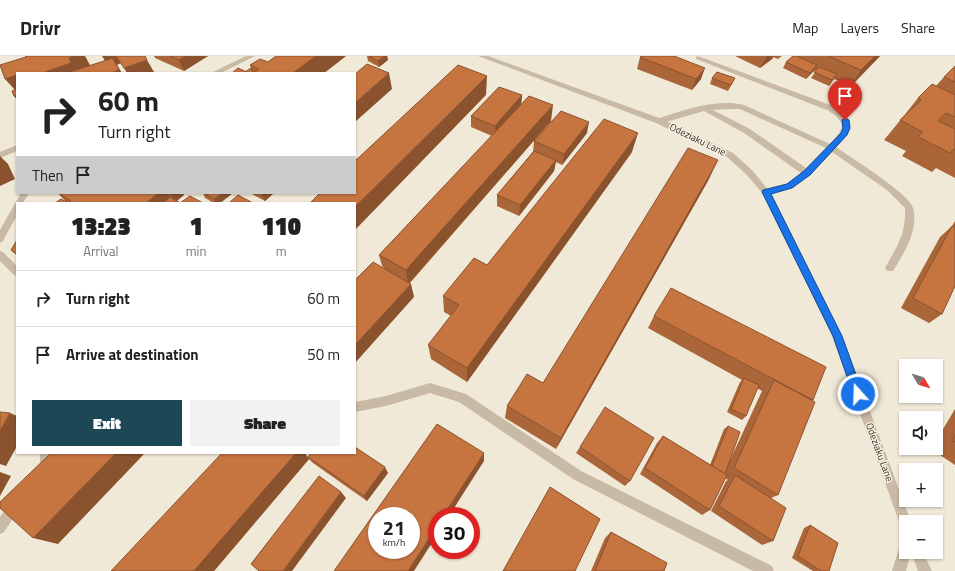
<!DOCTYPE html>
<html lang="en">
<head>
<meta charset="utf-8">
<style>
  :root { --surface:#fff; --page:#f2f2f2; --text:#222; --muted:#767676; --line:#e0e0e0; --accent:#1c4855 }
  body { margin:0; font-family:"Titillium Web",sans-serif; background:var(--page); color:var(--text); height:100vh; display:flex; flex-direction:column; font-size:15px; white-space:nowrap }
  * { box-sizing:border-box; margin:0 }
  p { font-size:13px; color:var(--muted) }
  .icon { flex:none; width:22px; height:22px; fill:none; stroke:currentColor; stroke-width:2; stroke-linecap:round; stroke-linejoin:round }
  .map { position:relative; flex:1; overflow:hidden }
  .panel { position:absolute; left:16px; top:146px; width:340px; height:252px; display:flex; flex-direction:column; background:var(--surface); border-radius:0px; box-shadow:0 1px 3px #0004 }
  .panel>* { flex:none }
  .hud { position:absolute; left:16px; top:16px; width:340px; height:122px; border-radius:0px; box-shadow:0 1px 3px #0004; background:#fff; color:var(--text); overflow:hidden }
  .needle { width:26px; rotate:128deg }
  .tools { position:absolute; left:899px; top:303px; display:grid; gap:8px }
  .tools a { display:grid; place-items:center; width:44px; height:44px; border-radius:0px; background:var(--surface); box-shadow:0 1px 3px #0004; font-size:20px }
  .speed { position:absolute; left:368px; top:451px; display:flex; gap:8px; font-size:20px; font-weight:700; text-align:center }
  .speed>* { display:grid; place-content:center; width:52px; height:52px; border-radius:50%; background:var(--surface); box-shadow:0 1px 3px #0004; line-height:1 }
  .speed small { font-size:10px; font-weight:400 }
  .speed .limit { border:6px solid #d22; background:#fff; color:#111 }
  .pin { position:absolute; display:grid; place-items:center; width:34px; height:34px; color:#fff; margin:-41px -17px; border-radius:50% 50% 50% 0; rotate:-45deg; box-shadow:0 0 4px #0007 }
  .pin .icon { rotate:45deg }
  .me { position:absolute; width:44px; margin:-22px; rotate:340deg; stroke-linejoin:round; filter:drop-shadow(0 0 3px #0008) }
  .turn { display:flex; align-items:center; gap:14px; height:84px; padding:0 16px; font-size:18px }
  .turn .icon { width:52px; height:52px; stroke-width:2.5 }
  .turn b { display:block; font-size:28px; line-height:34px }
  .then { display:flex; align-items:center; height:38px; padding:0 16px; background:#0003; gap:8px; font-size:15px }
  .eta { display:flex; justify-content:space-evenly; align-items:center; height:68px; text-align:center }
  .eta b { font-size:24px; font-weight:800; line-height:28px }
  .action { display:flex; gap:8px; margin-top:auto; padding:8px 16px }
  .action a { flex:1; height:46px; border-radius:0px; background:var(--accent); color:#fff; font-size:16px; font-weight:800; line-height:46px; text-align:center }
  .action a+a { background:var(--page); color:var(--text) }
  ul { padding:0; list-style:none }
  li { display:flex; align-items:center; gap:12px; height:56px; padding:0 16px; border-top:1px solid var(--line) }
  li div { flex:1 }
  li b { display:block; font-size:15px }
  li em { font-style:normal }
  header { display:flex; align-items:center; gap:24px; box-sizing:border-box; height:56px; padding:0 20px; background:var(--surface); border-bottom:1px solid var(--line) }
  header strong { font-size:19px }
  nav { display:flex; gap:22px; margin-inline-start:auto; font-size:14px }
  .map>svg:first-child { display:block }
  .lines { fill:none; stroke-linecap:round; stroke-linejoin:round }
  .lane { fill:#c8baa4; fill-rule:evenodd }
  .street { fill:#c8baa4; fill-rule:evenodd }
  .wall { fill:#aa6538 }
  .shaded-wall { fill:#8b522e }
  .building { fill:#c67541; stroke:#8b522e; fill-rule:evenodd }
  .route { fill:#1a73e8; stroke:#114b97 }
  .labels { text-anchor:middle; stroke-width:3; stroke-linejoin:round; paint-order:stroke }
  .street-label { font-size:10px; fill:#342c26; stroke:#f9f2e4 }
</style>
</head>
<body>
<header>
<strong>Drivr</strong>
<nav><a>Map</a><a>Layers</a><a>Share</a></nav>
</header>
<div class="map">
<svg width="955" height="515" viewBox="0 0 955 515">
  <rect width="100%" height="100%" fill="#f1e9d8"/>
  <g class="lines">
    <g class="lane">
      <path d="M698,0L833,50C856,65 854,73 836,91C850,101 910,138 913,152C919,174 904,197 893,215H887L885,212C897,190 906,179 905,152L887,134L832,96L810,119L792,132L766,139L763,138L762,136L763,134L786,128L801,117L744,77L704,55L659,68L656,67V63C683,55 715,42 744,49L830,88C845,72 847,66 827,54L696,3V1ZM731,53H740L826,92L806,112L750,73L713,54Z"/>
      <path d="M0,195L3,196L17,210V220L14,219L0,205Z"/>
      <path d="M430,327L466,338L581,415L772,510L774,515H753L573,423L459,346L430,337L386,350L355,356V346L386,340Z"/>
      <path d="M40,397H52V409L50,413L46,415L42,413L40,409Z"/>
      <path d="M16,442L20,444L22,448L20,452L4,476L0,478V461L12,444Z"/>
    </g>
    <g class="street">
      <path d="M246,0H255L221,17H211Z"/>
      <path d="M478,0H488L662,63L733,97L752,114L770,136L842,280L911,466H906V474L902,472L900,468L832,280L763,138L746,118L727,101L656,67Z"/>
      <path d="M17,89V95L0,102V96Z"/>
      <path d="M21,137H29L23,147H17V159L3,185L0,187V174Z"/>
      <path d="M906,485V496H923L932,515H918L911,496L906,515H892L901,486Z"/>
    </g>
  </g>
  <g class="wall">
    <path d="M154,0H208L184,15L155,2Z"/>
    <path d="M276,0H346L324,17H232L245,16L251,12L250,9L268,6Z"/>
    <path d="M367,0H387L388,4L379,11L368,5Z"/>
    <path d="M735,0H782L778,3L773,1L772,3L760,12Z"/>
    <path d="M793,0H880L851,30L834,23L829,30L811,22L816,15L814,14L806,23L783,12L786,6Z"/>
    <path d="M640,1L701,23L692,34L637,13Z"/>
    <path d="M955,10V122L936,112L932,116L902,100L906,95L884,84L903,61L918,42L936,30L944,21Z"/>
    <path d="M712,22L732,28L728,35L710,28Z"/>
    <path d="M522,39L521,48L551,65L410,227L414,241L382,210L379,199L492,80L471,71V60Z"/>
    <path d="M587,77L562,109L556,106L554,115L519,160L497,150V139L533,96L534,85Z"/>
    <path d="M632,96L467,326L431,303L428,289L451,260L444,256L443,240L487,209Z"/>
    <path d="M709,123L556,393L505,362L507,350L543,327Z"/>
    <path d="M58,137H183L184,139L177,145L180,147H55L66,146Z"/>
    <path d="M203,137H233L220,147H214L205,142Z"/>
    <path d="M250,137H274L265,145Z"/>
    <path d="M955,165V230L942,258L929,267L901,252L940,181L952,170Z"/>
    <path d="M654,260L813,344L812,345L778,439L771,442L773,485L762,489L711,455L726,425L728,424L725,422L710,454L702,459L640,418L657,387L663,380L710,409L724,373L728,370L731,402L762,335L757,332L746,360L742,364L727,356L740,326L742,324L648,272Z"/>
    <path d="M955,353V409L931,393L932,392H936V385Z"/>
    <path d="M580,391L630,425L625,430L576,397Z"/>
    <path d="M308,401L388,417L367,445L313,407L309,403L214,515H111Z"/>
    <path d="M810,469L829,515H813L792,502L804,472Z"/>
    <path d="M611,476L664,515H591L605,482Z"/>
  </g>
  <g class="shaded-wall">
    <path d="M75,0H85L90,9L78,17H42L69,2Z"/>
    <path d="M102,0H116L121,7L117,9L122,17H111L109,11Z"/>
    <path d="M185,0H208L184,15L179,4Z"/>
    <path d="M316,0H346L324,17H293Z"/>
    <path d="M385,0H387L388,4L379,11L378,5Z"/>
    <path d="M767,0H774L772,3L760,12Z"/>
    <path d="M875,0H880L851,30L861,14Z"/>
    <path d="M147,4L154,16L150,17H127L124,12Z"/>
    <path d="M817,9L814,15L806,23L810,17Z"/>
    <path d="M705,12L701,23L692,34L696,23Z"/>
    <path d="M389,17L392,33L355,66V47Z"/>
    <path d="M837,18L829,30L832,24Z"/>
    <path d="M17,19V34H15L5,23Z"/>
    <path d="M487,20L486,39L355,174V151Z"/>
    <path d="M17,39V44L14,40Z"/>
    <path d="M522,39L521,51L495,81V70Z"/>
    <path d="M553,49L551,65L408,228L406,214Z"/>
    <path d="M589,66L587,77L562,109L564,98Z"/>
    <path d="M638,77L632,96L467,326V312Z"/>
    <path d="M0,100L8,108L15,123L0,130Z"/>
    <path d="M556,104L554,115L519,160L520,149Z"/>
    <path d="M718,104L709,123L556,393L561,382Z"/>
    <path d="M159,137H168L174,147H146Z"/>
    <path d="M169,137H183L184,139L175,146Z"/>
    <path d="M223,137H233L220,147H216L214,143Z"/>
    <path d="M261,137H274L265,145Z"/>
    <path d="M411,228L414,241L355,307V289Z"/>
    <path d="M10,357L17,360V390L6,410L0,408V375Z"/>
    <path d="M116,397H145L58,488L33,482Z"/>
    <path d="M296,397H305L309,403L214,515H194Z"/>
    <path d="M484,397V405L449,460H443Z"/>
    <path d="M385,411L388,417L367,445L364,440Z"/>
    <path d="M0,416L11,420L0,440Z"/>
    <path d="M341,436L346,442L292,515H283Z"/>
    <path d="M437,470V479L414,515H408Z"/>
  </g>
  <g class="building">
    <path d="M25,0H75L69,2L71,7L42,17H17V19L5,23L0,9L26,1Z"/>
    <path d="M116,0H145L147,4L124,12Z"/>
    <path d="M170,0H185L179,4Z"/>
    <path d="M276,0H316L293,17H254L259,13L250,9L260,3L268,6Z"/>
    <path d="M369,0H385L378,5Z"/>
    <path d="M642,0H674L705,12L696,23L640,1Z"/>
    <path d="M793,0H796L817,9L810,17L786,6Z"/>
    <path d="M828,0H875L861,14Z"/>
    <path d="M113,2L119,14L111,17H67Z"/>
    <path d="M367,8L389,17L355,47V18Z"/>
    <path d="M458,9L487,20L355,151V147H310L320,137H355V105Z"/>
    <path d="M955,10V26L944,21Z"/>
    <path d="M819,11L837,18L832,24L814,16Z"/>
    <path d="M238,12L249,17H232Z"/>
    <path d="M251,12L253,17H249L245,16Z"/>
    <path d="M717,16L735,22L731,29L712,22Z"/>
    <path d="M932,28L955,39V61L946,57L938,65L955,73V94L954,93L950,97L918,81L923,76L900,64L921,44L918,42Z"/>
    <path d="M499,31L522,39L495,70L471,60Z"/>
    <path d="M17,33V39L14,40L12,35Z"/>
    <path d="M529,40L553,49L406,214L379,199Z"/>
    <path d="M561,55L589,66L564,98L534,85Z"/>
    <path d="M604,63L638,77L467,312L428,289L459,249L443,240L474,202L487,209Z"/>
    <path d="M688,92L718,104L561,382L507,350L527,318L543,327Z"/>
    <path d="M534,95L556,104L520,149L497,139Z"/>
    <path d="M58,137H159L146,147H55L61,143L68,147L71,145Z"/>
    <path d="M204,137H223L214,143Z"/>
    <path d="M238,139L253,147H229Z"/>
    <path d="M190,140L203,147H180Z"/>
    <path d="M170,141L180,147H163Z"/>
    <path d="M952,170L955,172V230L942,258L913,242Z"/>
    <path d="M17,184V199L11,194Z"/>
    <path d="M373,206L411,228L355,289V224Z"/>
    <path d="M671,232L826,311L813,344L654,260Z"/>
    <path d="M744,322L759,329L746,360L731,353Z"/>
    <path d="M774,324L815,346L778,439L734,412Z"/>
    <path d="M605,351L654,382L630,425L580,391Z"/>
    <path d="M0,356L10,357L0,375Z"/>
    <path d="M437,368L484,397L443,460H437V470L408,515H334ZM377,460H411V494H377Z"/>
    <path d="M728,370L740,376L725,418L712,410Z"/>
    <path d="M955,379V386L952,384Z"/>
    <path d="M663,380L727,419L710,454L645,412Z"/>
    <path d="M355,391L385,411L364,440L308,401L311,397H355Z"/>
    <path d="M51,397H116L33,482L0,452V446Z"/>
    <path d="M222,397H296L194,515H111Z"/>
    <path d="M735,419L786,452L773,485L719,450Z"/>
    <path d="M319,420L341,436L283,515H259L251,508Z"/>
    <path d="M550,431L600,463L575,515H503Z"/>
    <path d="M810,469L838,487L829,515H821L798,500Z"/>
    <path d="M611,476L667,507L664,515H595Z"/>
  </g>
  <path class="route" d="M845,62L849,64L850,72L847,79L810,119L792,132L771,138L842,280L863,338L862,341L858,342L855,341L853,338L833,280L762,136L763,134L787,128L804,115L841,77L843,72L842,64Z"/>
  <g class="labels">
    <g class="street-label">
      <text transform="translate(698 83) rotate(26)" y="4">Odeziaku Lane</text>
      <text transform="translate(880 396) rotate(70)" y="4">Odeziaku Lane</text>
    </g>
  </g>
</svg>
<div class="tools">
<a><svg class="needle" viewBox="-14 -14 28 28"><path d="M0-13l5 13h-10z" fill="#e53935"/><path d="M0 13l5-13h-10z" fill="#767676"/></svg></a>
<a><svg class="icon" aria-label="sound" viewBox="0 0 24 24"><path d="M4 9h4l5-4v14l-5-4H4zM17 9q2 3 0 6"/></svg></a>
<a>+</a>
<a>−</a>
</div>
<div class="speed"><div>21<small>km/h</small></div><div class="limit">30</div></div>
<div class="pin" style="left:845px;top:64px;background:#d93025"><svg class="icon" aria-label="arrive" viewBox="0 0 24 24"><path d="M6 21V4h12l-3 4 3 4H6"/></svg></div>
<svg class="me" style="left:858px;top:338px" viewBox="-20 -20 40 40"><circle r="17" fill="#1a73e8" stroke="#fff" stroke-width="3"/><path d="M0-11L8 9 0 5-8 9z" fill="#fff"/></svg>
<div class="hud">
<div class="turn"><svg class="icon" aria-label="right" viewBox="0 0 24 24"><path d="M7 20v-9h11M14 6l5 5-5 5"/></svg><div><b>60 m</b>Turn right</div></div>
<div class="then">Then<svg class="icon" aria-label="arrive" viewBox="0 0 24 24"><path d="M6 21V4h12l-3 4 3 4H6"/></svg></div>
</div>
<section class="panel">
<div class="eta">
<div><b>13:23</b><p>Arrival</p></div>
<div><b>1</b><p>min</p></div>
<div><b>110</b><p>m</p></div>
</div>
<ul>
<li><svg class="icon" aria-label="right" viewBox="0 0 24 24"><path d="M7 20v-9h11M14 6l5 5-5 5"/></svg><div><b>Turn right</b></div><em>60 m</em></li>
<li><svg class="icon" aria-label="arrive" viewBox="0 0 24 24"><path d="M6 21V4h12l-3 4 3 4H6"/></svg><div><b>Arrive at destination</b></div><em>50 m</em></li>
</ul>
<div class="action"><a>Exit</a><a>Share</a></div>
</section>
</div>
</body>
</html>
